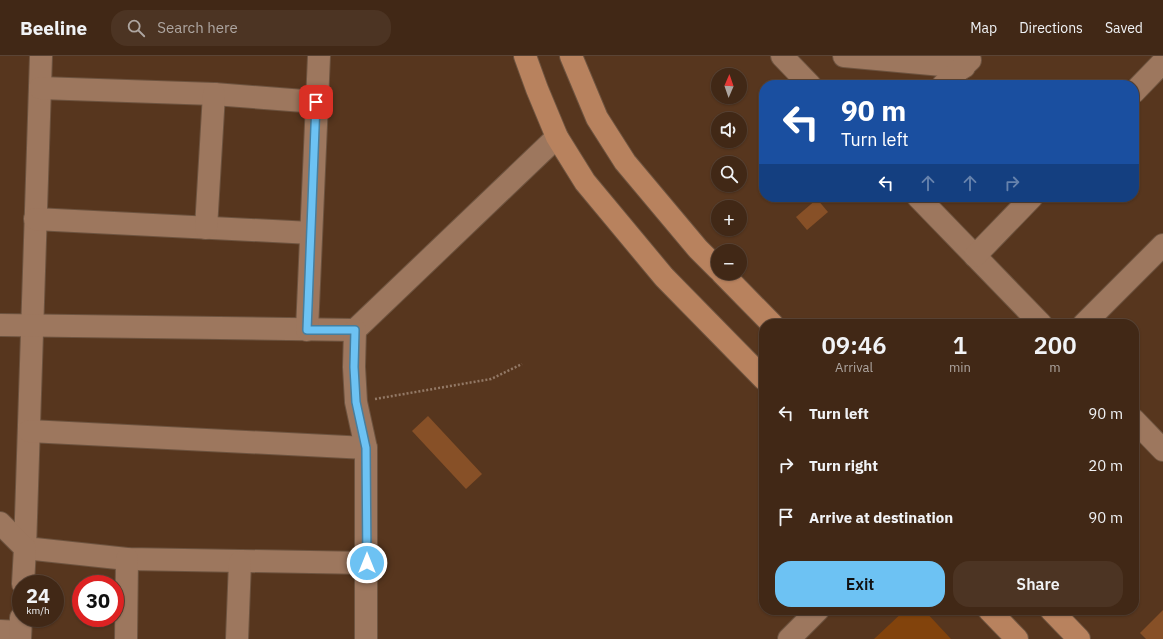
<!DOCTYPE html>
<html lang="en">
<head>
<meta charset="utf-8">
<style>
  :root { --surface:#412816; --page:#4c3423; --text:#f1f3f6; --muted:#aea6a1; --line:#5a4435; --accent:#6dc2f3 }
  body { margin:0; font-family:"IBM Plex Sans",sans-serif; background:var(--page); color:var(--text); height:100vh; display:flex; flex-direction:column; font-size:15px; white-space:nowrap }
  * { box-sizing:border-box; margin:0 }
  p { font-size:13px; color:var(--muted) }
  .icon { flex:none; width:22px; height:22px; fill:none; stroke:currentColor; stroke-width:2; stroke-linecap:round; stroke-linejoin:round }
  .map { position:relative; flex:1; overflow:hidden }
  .sheet { position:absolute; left:759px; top:263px; width:380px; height:296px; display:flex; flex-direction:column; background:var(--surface); border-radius:16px; box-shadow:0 1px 3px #0004,0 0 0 1px var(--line) }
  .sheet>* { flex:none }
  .guide { position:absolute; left:759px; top:24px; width:380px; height:122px; border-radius:16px; box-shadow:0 1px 3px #0004,0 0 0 1px var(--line); background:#1a4fa0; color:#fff; overflow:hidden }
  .needle { width:26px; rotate:2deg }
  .fabs { position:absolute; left:711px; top:12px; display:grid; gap:8px }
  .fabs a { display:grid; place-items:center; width:36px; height:36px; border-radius:50%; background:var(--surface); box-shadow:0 1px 3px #0004,0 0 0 1px var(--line); font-size:20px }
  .speed { position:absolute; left:12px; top:519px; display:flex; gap:8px; font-size:20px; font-weight:700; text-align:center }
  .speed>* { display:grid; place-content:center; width:52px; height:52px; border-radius:50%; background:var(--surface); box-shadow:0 1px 3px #0004,0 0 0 1px var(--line); line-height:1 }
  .speed small { font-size:10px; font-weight:400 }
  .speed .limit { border:6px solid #d22; background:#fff; color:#111 }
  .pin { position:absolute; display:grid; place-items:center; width:34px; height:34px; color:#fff; margin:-17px; border-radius:8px; box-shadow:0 2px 6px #0006 }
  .me { position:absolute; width:44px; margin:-22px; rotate:0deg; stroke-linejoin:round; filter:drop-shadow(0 0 3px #0008) }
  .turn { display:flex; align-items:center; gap:14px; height:84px; padding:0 16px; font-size:18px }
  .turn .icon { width:52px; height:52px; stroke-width:2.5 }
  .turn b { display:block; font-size:28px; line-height:34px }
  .lanes { display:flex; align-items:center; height:38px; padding:0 16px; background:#0003; justify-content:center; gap:20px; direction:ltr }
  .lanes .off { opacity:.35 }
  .eta { display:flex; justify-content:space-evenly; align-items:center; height:68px; text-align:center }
  .eta b { font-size:24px; font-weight:600; line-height:28px }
  .cta { display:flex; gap:8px; margin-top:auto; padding:8px 16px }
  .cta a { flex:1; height:46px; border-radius:16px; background:var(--accent); color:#111; font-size:16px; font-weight:600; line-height:46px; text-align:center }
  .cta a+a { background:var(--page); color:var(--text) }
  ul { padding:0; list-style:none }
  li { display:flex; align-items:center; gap:12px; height:52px; padding:0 16px }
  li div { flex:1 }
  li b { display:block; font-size:15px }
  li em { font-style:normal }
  header { display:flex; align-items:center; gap:24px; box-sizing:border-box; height:56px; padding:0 20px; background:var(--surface); border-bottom:1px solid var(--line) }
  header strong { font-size:19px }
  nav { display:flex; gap:22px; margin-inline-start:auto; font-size:14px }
  .search { width:280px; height:36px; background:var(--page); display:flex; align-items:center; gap:10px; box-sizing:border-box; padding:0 14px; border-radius:16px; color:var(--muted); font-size:15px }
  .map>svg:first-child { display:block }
  .green { fill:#82430c }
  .building { fill:#875027 }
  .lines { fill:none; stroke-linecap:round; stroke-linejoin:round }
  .minor-casing { stroke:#6d533f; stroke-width:24 }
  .major-casing { stroke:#6d533f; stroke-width:24 }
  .path { stroke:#937966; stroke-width:2.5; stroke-dasharray:2 2; stroke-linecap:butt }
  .minor { stroke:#9d775e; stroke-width:22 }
  .major { stroke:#b8825e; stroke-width:22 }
  .route-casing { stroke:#477e9e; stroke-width:10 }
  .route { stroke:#6dc2f3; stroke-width:7 }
</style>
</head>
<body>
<header>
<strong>Beeline</strong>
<div class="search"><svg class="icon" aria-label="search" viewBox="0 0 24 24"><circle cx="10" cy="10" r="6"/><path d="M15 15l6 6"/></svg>Search here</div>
<nav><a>Map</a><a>Directions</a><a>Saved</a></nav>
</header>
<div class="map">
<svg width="1163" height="583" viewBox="0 0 1163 583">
  <rect width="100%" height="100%" fill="#57361e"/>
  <path class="green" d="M905,554H924L951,583H874Z"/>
  <g class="building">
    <path d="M817,143L828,156L807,174L796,161Z"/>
    <path d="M428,360L482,418L466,433L412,375Z"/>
    <path d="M1163,554V583H1146L1140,577Z"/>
  </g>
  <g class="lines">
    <g class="minor-casing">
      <g id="minor">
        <path d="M41,0L25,492L127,503L367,507"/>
        <path d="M782,0L810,29"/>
        <path d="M844,0L964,11"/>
        <path d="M943,29L970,4"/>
        <path d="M40,32L214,38L317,46"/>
        <path d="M1134,36L1163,6"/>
        <path d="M918,141L1041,268"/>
        <path d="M35,163L311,177"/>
        <path d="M206,172L214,38"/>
        <path d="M975,200L1032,141"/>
        <path d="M1084,268L1163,189"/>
        <path d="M0,269L355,274L557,81"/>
        <path d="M307,274L319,0"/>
        <path d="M355,274L354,311L356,346L366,392V583"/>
        <path d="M1134,364L1163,394"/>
        <path d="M29,375L366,392"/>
        <path d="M0,467L25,492L23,528"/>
        <path d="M0,575L20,576"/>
        <path d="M20,583L21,562"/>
        <path d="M126,583L127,503"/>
        <path d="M237,583L240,506"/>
        <path d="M789,583L818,554"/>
      </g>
    </g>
    <g class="major-casing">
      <g id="major">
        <path d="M525,0L537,33L557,81L585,126L664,221L764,323"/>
        <path d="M571,0L597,62L625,106L698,193L718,213"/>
        <path d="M722,217L772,268"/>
        <path d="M989,554L1017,583"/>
        <path d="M1051,554L1079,583"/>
      </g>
    </g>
    <path class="path" d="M375,343L491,323L522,308"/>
    <use href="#minor" class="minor"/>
    <use href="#major" class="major"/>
  </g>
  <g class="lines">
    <g class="route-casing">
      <path id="route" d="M316,46L307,274H355L354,311L356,346L366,392L367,507"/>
    </g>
    <use href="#route" class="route"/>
  </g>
</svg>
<div class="fabs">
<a><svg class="needle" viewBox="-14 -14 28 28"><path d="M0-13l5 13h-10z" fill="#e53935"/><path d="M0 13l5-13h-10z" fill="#aea6a1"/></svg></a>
<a><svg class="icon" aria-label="sound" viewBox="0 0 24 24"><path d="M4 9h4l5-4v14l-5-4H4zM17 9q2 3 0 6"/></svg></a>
<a><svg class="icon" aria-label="search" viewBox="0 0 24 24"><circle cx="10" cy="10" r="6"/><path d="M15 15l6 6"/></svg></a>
<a>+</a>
<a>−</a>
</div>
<div class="speed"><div>24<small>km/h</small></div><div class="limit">30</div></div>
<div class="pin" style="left:316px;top:46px;background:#d93025"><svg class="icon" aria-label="arrive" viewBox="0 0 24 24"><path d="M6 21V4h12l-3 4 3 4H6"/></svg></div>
<svg class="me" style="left:367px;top:507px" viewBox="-20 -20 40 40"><circle r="17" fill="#6dc2f3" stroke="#fff" stroke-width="3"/><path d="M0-11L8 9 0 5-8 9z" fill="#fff"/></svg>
<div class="guide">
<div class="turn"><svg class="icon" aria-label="left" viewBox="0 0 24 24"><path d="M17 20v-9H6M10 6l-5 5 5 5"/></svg><div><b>90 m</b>Turn left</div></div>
<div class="lanes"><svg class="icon" aria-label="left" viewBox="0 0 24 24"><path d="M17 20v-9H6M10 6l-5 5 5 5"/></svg><svg class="icon off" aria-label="ahead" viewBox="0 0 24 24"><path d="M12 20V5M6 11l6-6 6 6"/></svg><svg class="icon off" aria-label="ahead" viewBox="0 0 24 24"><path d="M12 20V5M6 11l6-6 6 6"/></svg><svg class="icon off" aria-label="right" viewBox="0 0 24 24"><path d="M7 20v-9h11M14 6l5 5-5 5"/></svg></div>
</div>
<section class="sheet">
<div class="eta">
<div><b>09:46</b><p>Arrival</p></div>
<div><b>1</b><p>min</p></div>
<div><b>200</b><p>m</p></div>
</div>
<ul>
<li><svg class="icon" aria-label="left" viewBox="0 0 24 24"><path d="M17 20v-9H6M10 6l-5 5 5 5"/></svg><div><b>Turn left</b></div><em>90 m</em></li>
<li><svg class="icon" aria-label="right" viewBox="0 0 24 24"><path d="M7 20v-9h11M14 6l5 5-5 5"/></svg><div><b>Turn right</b></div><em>20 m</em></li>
<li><svg class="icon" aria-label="arrive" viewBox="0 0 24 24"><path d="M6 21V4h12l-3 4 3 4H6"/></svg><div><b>Arrive at destination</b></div><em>90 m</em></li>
</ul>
<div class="cta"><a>Exit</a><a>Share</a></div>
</section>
</div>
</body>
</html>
